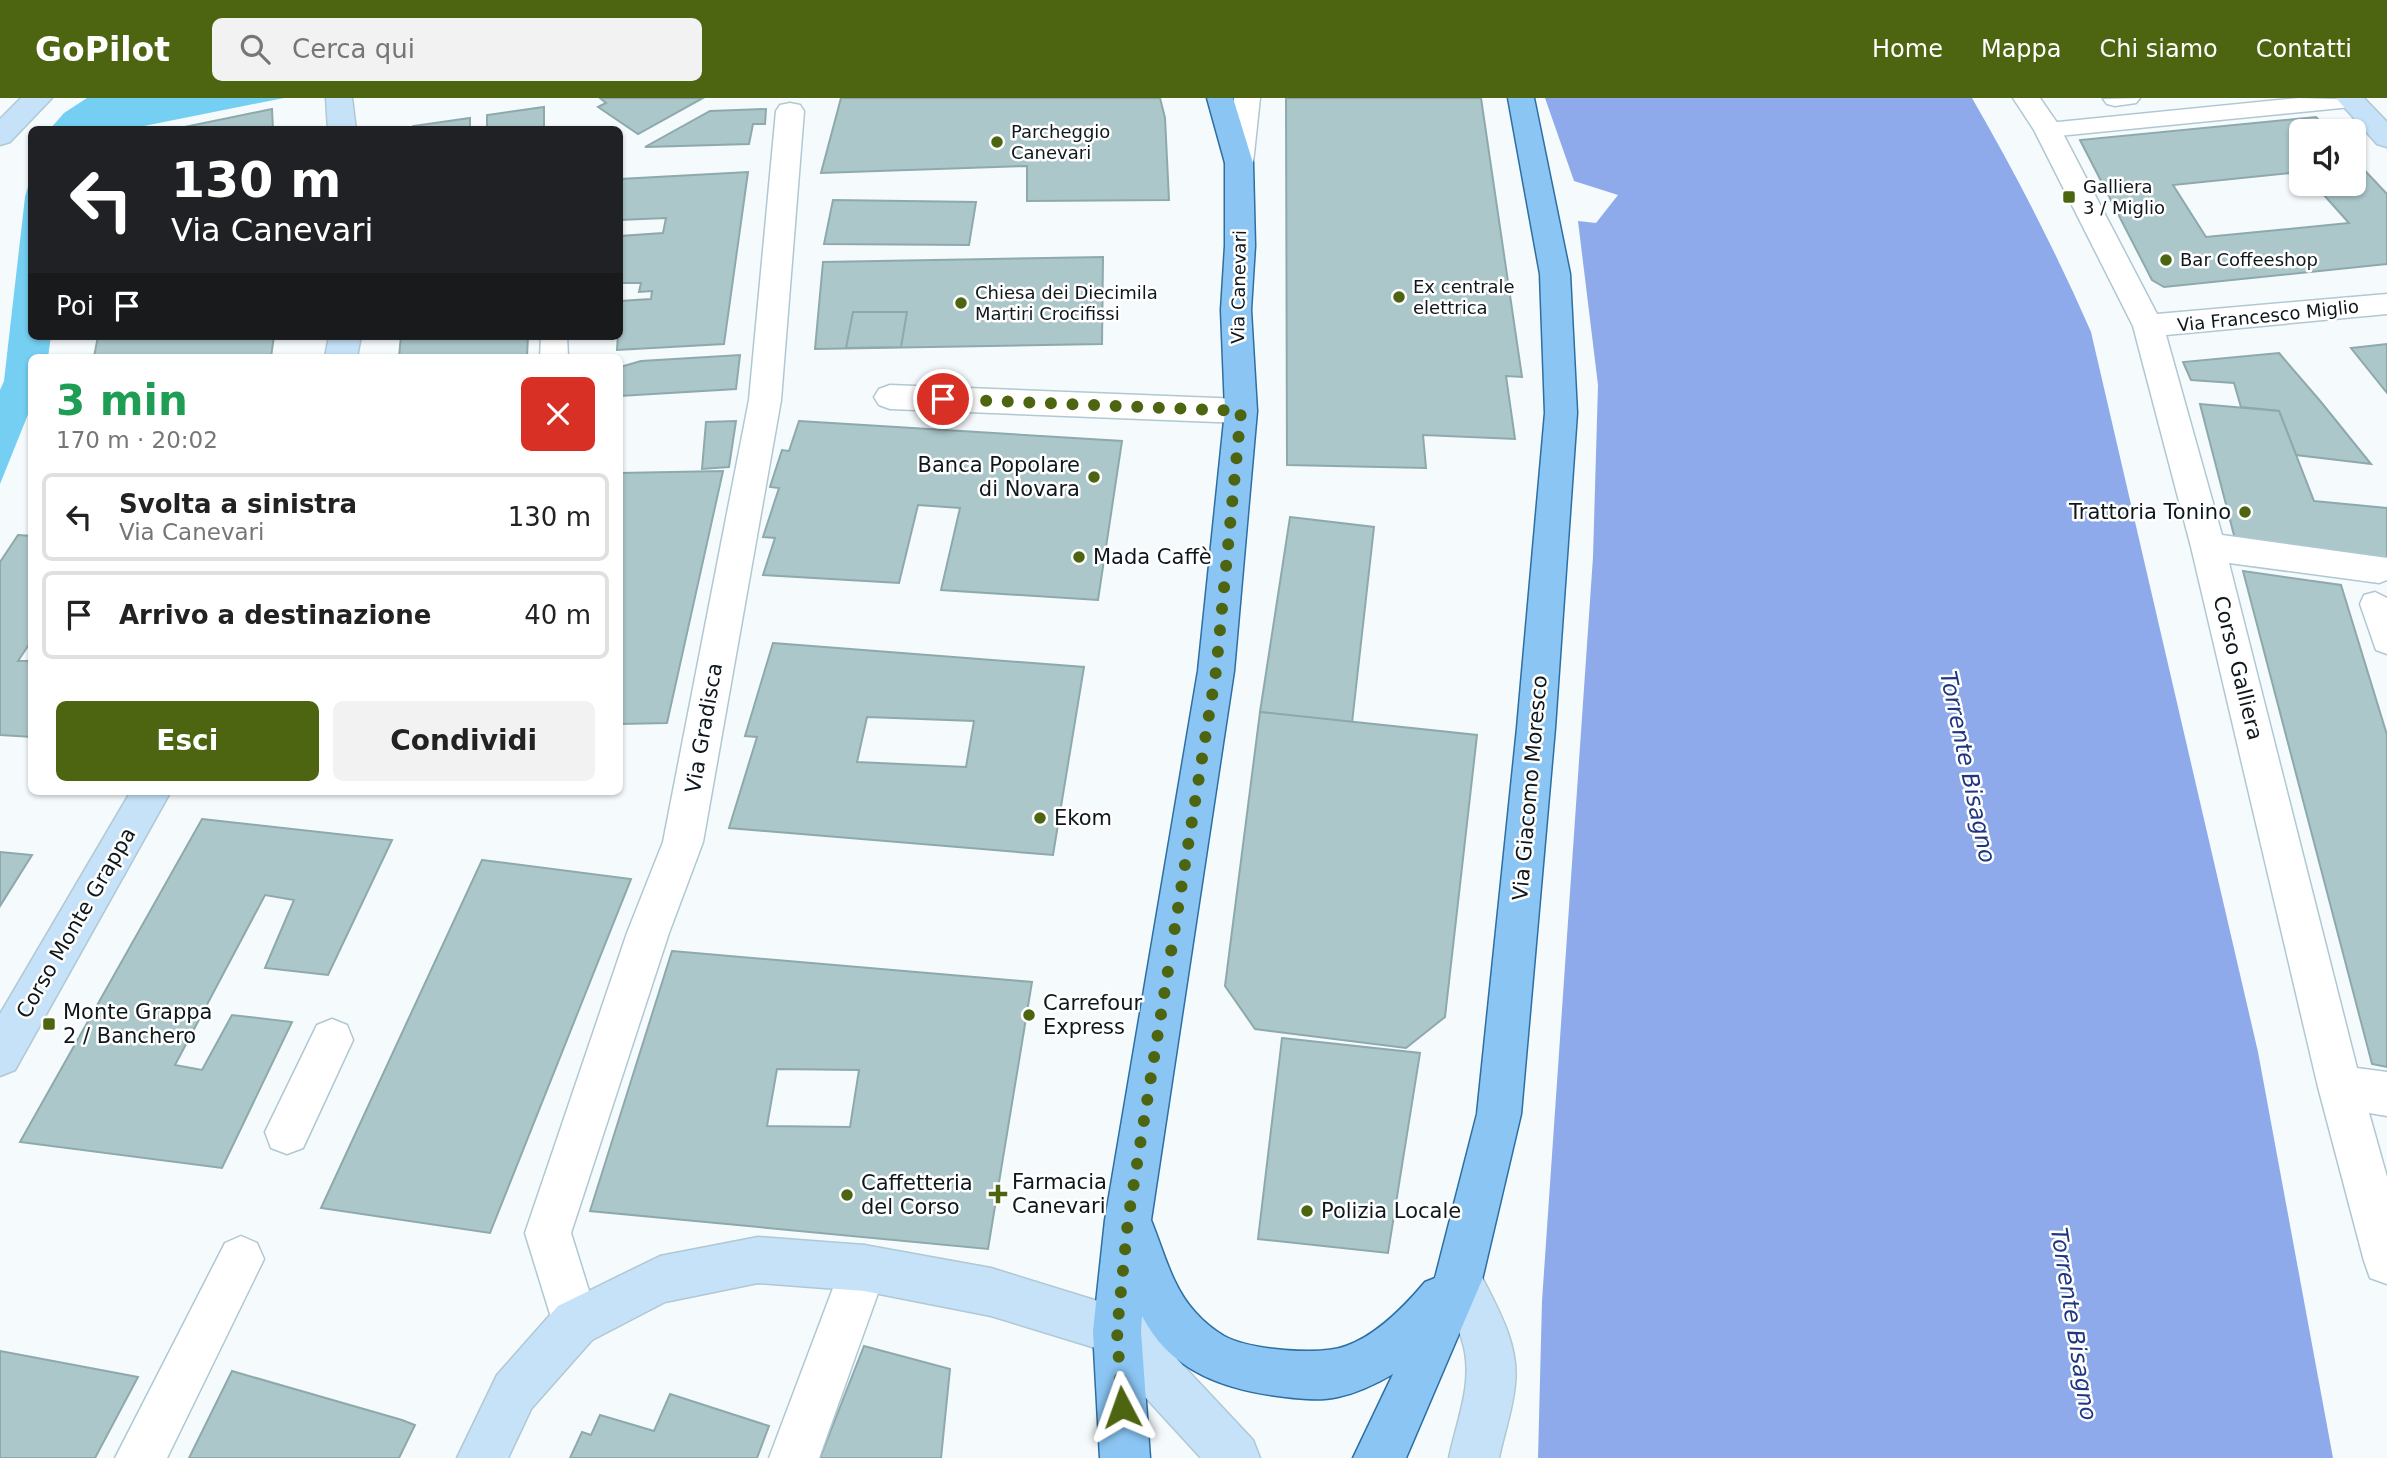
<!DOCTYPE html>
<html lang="it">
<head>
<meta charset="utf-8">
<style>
  :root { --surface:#fff; --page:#f2f2f2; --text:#222; --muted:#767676; --line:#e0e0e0; --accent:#4d6411 }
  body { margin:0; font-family:"DejaVu Sans",sans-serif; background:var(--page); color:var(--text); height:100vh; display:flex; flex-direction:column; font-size:26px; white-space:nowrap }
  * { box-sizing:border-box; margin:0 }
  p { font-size:23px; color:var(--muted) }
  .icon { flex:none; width:38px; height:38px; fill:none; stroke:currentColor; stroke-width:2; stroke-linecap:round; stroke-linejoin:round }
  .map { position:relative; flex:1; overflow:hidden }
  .side { position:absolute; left:28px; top:256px; width:595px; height:441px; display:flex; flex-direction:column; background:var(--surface); border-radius:10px; box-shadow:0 2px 5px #0004 }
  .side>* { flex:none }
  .banner { position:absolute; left:28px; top:28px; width:595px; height:214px; border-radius:10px; box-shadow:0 2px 5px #0004; background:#202124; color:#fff; overflow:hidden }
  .fabs { position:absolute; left:2289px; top:21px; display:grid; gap:14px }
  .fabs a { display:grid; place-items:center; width:77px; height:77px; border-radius:10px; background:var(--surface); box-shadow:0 2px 5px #0004; font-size:35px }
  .pin { position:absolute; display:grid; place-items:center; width:60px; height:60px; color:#fff; margin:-30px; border:4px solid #fff; border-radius:50%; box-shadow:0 2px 7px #0007 }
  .me { position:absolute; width:77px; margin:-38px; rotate:356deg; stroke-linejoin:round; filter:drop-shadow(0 0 5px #0008) }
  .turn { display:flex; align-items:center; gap:24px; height:147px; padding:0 28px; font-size:32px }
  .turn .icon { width:91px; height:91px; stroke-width:2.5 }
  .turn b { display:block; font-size:49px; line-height:60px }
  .then { display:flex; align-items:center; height:66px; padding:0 28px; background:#0003; gap:14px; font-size:26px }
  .round { display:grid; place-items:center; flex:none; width:74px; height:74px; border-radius:10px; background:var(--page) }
  .overview { display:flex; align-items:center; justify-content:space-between; height:119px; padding:0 28px }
  h1 { font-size:42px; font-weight:800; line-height:52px; color:#1e9e55 }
  .cta { display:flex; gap:14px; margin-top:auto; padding:14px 28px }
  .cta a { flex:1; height:80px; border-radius:10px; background:var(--accent); color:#fff; font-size:28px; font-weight:800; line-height:80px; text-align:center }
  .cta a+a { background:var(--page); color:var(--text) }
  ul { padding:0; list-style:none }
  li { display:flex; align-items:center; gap:21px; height:88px; margin:0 14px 10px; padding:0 14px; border:4px solid var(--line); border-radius:10px }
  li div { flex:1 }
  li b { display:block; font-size:26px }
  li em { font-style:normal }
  header { display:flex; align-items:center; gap:42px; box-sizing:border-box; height:98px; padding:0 35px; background:var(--accent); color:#fff }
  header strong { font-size:33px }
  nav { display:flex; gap:38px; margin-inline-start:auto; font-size:24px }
  .search { width:490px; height:63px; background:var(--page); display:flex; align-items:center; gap:18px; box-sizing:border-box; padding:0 24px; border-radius:10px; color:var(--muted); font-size:26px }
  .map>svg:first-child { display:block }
  .forest { fill:#75cff2 }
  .water { fill:#8eaaeb }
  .building { fill:#acc7ca; stroke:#8ea9ac; stroke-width:2; fill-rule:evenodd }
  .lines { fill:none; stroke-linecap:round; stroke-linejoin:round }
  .lane-casing { stroke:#b0c8d3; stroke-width:3 }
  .street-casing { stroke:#b0c8d3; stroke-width:3 }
  .secondary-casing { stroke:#b0c8d3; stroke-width:3 }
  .primary-casing { stroke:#2d6fa2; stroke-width:3 }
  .lane { fill:#fff; fill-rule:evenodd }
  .street { fill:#fff; fill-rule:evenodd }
  .secondary { fill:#c5e2f9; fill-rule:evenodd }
  .primary { fill:#8bc5f3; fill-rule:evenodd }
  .route { stroke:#4d6411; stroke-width:12; stroke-dasharray:0 21.6 }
  .poi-dot { fill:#4d6411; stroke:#fff; stroke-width:2.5 }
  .labels { text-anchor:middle; stroke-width:5; stroke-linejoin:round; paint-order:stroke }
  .far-poi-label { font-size:18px; fill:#0e171b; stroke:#fff; text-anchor:start }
  .far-street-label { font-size:18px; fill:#0e171b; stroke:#fff }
  .poi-label { font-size:21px; fill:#0e171b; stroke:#fff; text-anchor:start }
  .street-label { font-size:21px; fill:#0e171b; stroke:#fff }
  .water-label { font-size:23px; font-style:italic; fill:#1e3580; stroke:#fff }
</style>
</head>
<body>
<header>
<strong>GoPilot</strong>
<div class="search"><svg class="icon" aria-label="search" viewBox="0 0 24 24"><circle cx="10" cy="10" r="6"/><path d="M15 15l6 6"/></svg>Cerca qui</div>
<nav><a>Home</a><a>Mappa</a><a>Chi siamo</a><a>Contatti</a></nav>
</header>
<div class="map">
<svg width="2387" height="1360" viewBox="0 0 2387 1360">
  <rect width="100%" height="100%" fill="#f5fafc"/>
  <g class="forest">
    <path d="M87,0H284L129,31H50L64,15Z"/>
    <path d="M31,78L32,238H51L48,259H32L31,309L0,386V292L4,283L25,99Z"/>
  </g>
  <path class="water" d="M1545,0H1972C2016,76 2056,154 2091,234L2258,954L2333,1360H1538L1542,1203L1593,459L1598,287L1578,123L1596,125L1618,97L1574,83Z"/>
  <g class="building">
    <path d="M600,0H703L638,36L598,9L606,5Z"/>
    <path d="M841,0H1160L1165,20L1169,102L1027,103V68L821,75Z"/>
    <path d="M1286,0H1481L1522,279L1506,278L1515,341L1423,337L1426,370L1287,367Z"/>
    <path d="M544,9V32H487V17Z"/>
    <path d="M272,11L273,32H170Z"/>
    <path d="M766,11L765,26H753L749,46L645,49L710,13Z"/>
    <path d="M2316,19L2329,33H2301V74L2173,87L2206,139L2349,125L2314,86H2354V61L2387,96V166L2164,189L2152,182L2080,42Z"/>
    <path d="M470,20V32H413V28Z"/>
    <path d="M748,74L724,246L617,252L620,203L651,201L652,193L639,194L641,185H620V138L663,135L666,120L620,122V81Z"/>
    <path d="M833,102L976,104L969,147L824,146Z"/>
    <path d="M1103,159L1102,246L815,251L823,164Z"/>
    <path d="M853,214H907L901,249L846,250Z"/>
    <path d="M98,238H274L271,259H94Z"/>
    <path d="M401,238H528L527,259H399Z"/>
    <path d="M2387,246V295L2351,250Z"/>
    <path d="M2279,255L2321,304L2371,366L2296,357L2279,313L2241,309L2234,285L2191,282L2183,264Z"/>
    <path d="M740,257L736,291L620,298V269L641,263Z"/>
    <path d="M2200,306L2279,313L2314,403L2387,410V460L2236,445Z"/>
    <path d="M736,323L729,369L702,371L706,324Z"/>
    <path d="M799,323L1122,343L1098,502L941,492L960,410L918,407L899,485L763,477L775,440L763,439L779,390L770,389L782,352L789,353Z"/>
    <path d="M723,373L667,625L620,626V375Z"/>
    <path d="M1290,419L1374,429L1352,625L1260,614Z"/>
    <path d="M18,437L32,438V542L18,563H32V639L0,637V464Z"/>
    <path d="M2243,473L2341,487L2387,637V969L2372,966Z"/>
    <path d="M773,545L1084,569L1053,757L729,730L757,639L745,638ZM867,619L974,623L966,669L857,664Z"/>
    <path d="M1260,614L1477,637L1445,919L1406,950L1255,931L1225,888Z"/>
    <path d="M202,721L392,742L328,877L265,870L294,802L265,797L175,967L202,972L232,917L292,924L222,1070L20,1044Z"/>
    <path d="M0,754L32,757L0,808Z"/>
    <path d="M482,762L631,781L490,1135L321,1110Z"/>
    <path d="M672,853L1032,884L988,1151L590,1113ZM777,971L859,972L850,1029L767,1028Z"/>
    <path d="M1282,940L1420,955L1388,1155L1258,1141Z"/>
    <path d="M864,1248L950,1271L941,1360H820Z"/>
    <path d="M0,1253L138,1279L95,1360H0Z"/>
    <path d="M232,1273L402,1322L415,1327L399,1360H189Z"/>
    <path d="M670,1296L769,1328L757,1360H570L582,1334L591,1337L600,1317L654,1333Z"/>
  </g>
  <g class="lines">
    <g class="lane-casing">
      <g id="lane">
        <path d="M2140,0L2136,5L2115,8L2107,6L2103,1Z"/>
        <path d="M2299,0L2363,2L2359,7L2351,9L2048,39L2040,37L2036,32L2040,27L2048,25Z"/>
        <path d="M541,238H567L568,259H540Z"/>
        <path d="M2375,494L2387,500V556L2376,552L2360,506L2364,497Z"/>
      </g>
    </g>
    <g class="street-casing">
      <g id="street">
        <path d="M1234,0H1260L1253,65L1249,71L1239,74L1229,71L1225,65Z"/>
        <path d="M2013,0H2040L2058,26L2157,216L2387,196V216L2166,237L2222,437L2387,460V482L2379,485L2229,465L2357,970L2387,974V1018L2369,1015L2387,1079V1186L2370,1180L2364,1163L2318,989L2191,449L2133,228L2034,32Z"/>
        <path d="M790,5L800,7L804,13L781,302L703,744L669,835L571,1135L599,1225L592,1242L575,1249L558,1242L525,1135L627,835L663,744L749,302L776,13L780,7Z"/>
        <path d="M890,287L1241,301L1252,305L1257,313L1252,321L1241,325L890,311L879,307L874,299L879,291Z"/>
        <path d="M332,921L347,927L353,942L303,1050L287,1056L271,1050L265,1034L317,927Z"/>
        <path d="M241,1138L257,1145L264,1161L167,1360H115L225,1145Z"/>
        <path d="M864,1147L881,1153L887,1170L819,1360H769L847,1153Z"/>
      </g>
    </g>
    <g class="secondary-casing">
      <g id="secondary">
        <path d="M21,0H52L10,44L0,47V21Z"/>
        <path d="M326,0H352L356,32H328Z"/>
        <path d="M2336,0H2364L2387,24V49L2377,46Z"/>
        <path d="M329,238H361L357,259H325Z"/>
        <path d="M131,693H171L15,972L0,978V916Z"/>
        <path d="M758,1139L864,1147L991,1170L1117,1209L1184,1214L1201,1221L1208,1238L1201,1255L1184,1262L1177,1261L1253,1342L1260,1360H1201L1102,1252L991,1218L864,1193L758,1185L665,1204L592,1242L531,1311L508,1360H457L497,1277L558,1208L660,1158Z"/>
        <path d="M1458,1158L1475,1165C1493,1203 1520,1243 1515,1286C1513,1311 1504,1335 1499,1360H1449C1457,1321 1475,1282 1462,1242C1456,1221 1443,1202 1434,1182L1441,1165Z"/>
      </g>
    </g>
    <g class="primary-casing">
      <path id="primary" d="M1207,0H1233L1253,65L1255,148L1251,212L1257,313L1234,573L1151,1122C1164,1154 1172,1189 1195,1214C1203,1223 1214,1232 1224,1238C1249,1252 1320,1258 1346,1248C1377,1237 1404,1209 1425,1184L1435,1180L1477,1016L1517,630L1545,315L1540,176L1508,0H1534L1570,176L1577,315L1555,630L1521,1016L1482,1182L1406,1360H1353L1393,1276C1376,1286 1357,1295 1338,1299C1321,1303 1302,1301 1285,1299C1225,1292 1171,1274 1142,1218L1141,1233L1150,1360H1100L1093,1233L1105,1122L1198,573L1225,313L1221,212L1225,148V65Z"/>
    </g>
    <use href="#lane" class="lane"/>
    <use href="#street" class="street"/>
    <use href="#secondary" class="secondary"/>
    <use href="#primary" class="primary"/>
  </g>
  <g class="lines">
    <path class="route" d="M943,301L1241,313L1216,573L1128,1122L1117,1233L1122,1309"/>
  </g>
  <g class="poi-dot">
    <circle cx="997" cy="44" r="7"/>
    <rect x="2062" y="92" width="14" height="14" rx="3.5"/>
    <circle cx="2166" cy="162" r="7"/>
    <circle cx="1399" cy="199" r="7"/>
    <circle cx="961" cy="205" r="7"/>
    <circle cx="1094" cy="379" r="7"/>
    <circle cx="2245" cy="414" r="7"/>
    <circle cx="1079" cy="459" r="7"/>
    <circle cx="1040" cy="720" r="7"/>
    <circle cx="1029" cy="917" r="7"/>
    <rect x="42" y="919" width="14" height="14" rx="3.5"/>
    <path d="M994.5 1085.5h7v7h7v7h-7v7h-7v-7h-7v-7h7z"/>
    <circle cx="847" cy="1097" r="7"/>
    <circle cx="1307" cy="1113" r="7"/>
  </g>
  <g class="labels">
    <g class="far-poi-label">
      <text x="1011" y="40">Parcheggio<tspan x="1011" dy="21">Canevari</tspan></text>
      <text x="2083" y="95">Galliera<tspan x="2083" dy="21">3 / Miglio</tspan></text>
      <text x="2180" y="168">Bar Coffeeshop</text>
      <text x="1413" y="195">Ex centrale<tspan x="1413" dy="21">elettrica</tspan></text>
      <text x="975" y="201">Chiesa dei Diecimila<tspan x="975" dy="21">Martiri Crocifissi</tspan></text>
    </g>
    <g class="far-street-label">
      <text transform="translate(1239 189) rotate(-89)" y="6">Via Canevari</text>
      <text transform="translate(2268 218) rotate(-6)" y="6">Via Francesco Miglio</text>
    </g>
    <g class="poi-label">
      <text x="1080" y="374" text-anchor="end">Banca Popolare<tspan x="1080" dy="24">di Novara</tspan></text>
      <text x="2231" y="421" text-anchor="end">Trattoria Tonino</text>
      <text x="1093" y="466">Mada Caffè</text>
      <text x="1054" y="727">Ekom</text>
      <text x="1043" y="912">Carrefour<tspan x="1043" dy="24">Express</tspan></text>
      <text x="63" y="921">Monte Grappa<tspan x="63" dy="24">2 / Banchero</tspan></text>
      <text x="1012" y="1091">Farmacia<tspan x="1012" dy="24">Canevari</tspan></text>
      <text x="861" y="1092">Caffetteria<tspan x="861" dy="24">del Corso</tspan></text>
      <text x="1321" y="1120">Polizia Locale</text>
    </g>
    <g class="street-label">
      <text transform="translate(2238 570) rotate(76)" y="7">Corso Galliera</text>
      <text transform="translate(704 630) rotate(-80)" y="7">Via Gradisca</text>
      <text transform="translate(1530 690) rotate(-85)" y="7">Via Giacomo Moresco</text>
      <text transform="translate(76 825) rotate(-60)" y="7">Corso Monte Grappa</text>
    </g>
    <g class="water-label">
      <text transform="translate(1968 669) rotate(78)" y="8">Torrente Bisagno</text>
      <text transform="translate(2074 1226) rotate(81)" y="8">Torrente Bisagno</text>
    </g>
  </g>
</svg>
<div class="fabs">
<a><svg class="icon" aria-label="sound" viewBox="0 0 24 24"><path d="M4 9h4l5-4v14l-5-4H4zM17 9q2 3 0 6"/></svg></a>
</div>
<div class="pin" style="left:943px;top:301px;background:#d93025"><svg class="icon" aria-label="arrive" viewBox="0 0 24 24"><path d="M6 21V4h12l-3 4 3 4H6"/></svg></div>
<svg class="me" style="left:1122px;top:1309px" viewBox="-20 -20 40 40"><path d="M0-17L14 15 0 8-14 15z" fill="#4d6411" stroke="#fff" stroke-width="4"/></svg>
<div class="banner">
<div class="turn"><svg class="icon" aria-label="left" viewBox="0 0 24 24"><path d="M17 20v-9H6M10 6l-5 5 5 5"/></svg><div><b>130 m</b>Via Canevari</div></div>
<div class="then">Poi<svg class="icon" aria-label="arrive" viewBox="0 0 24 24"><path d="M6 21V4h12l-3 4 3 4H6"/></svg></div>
</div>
<section class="side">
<div class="overview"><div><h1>3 min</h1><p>170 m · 20:02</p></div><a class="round" style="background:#d93025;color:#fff"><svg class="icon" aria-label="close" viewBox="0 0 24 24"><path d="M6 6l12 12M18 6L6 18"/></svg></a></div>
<ul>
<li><svg class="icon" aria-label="left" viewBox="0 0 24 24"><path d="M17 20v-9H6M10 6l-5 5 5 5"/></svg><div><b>Svolta a sinistra</b><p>Via Canevari</p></div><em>130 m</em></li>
<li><svg class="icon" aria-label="arrive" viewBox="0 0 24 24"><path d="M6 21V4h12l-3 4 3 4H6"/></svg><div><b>Arrivo a destinazione</b></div><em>40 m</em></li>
</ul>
<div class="cta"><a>Esci</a><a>Condividi</a></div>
</section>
</div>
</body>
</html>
